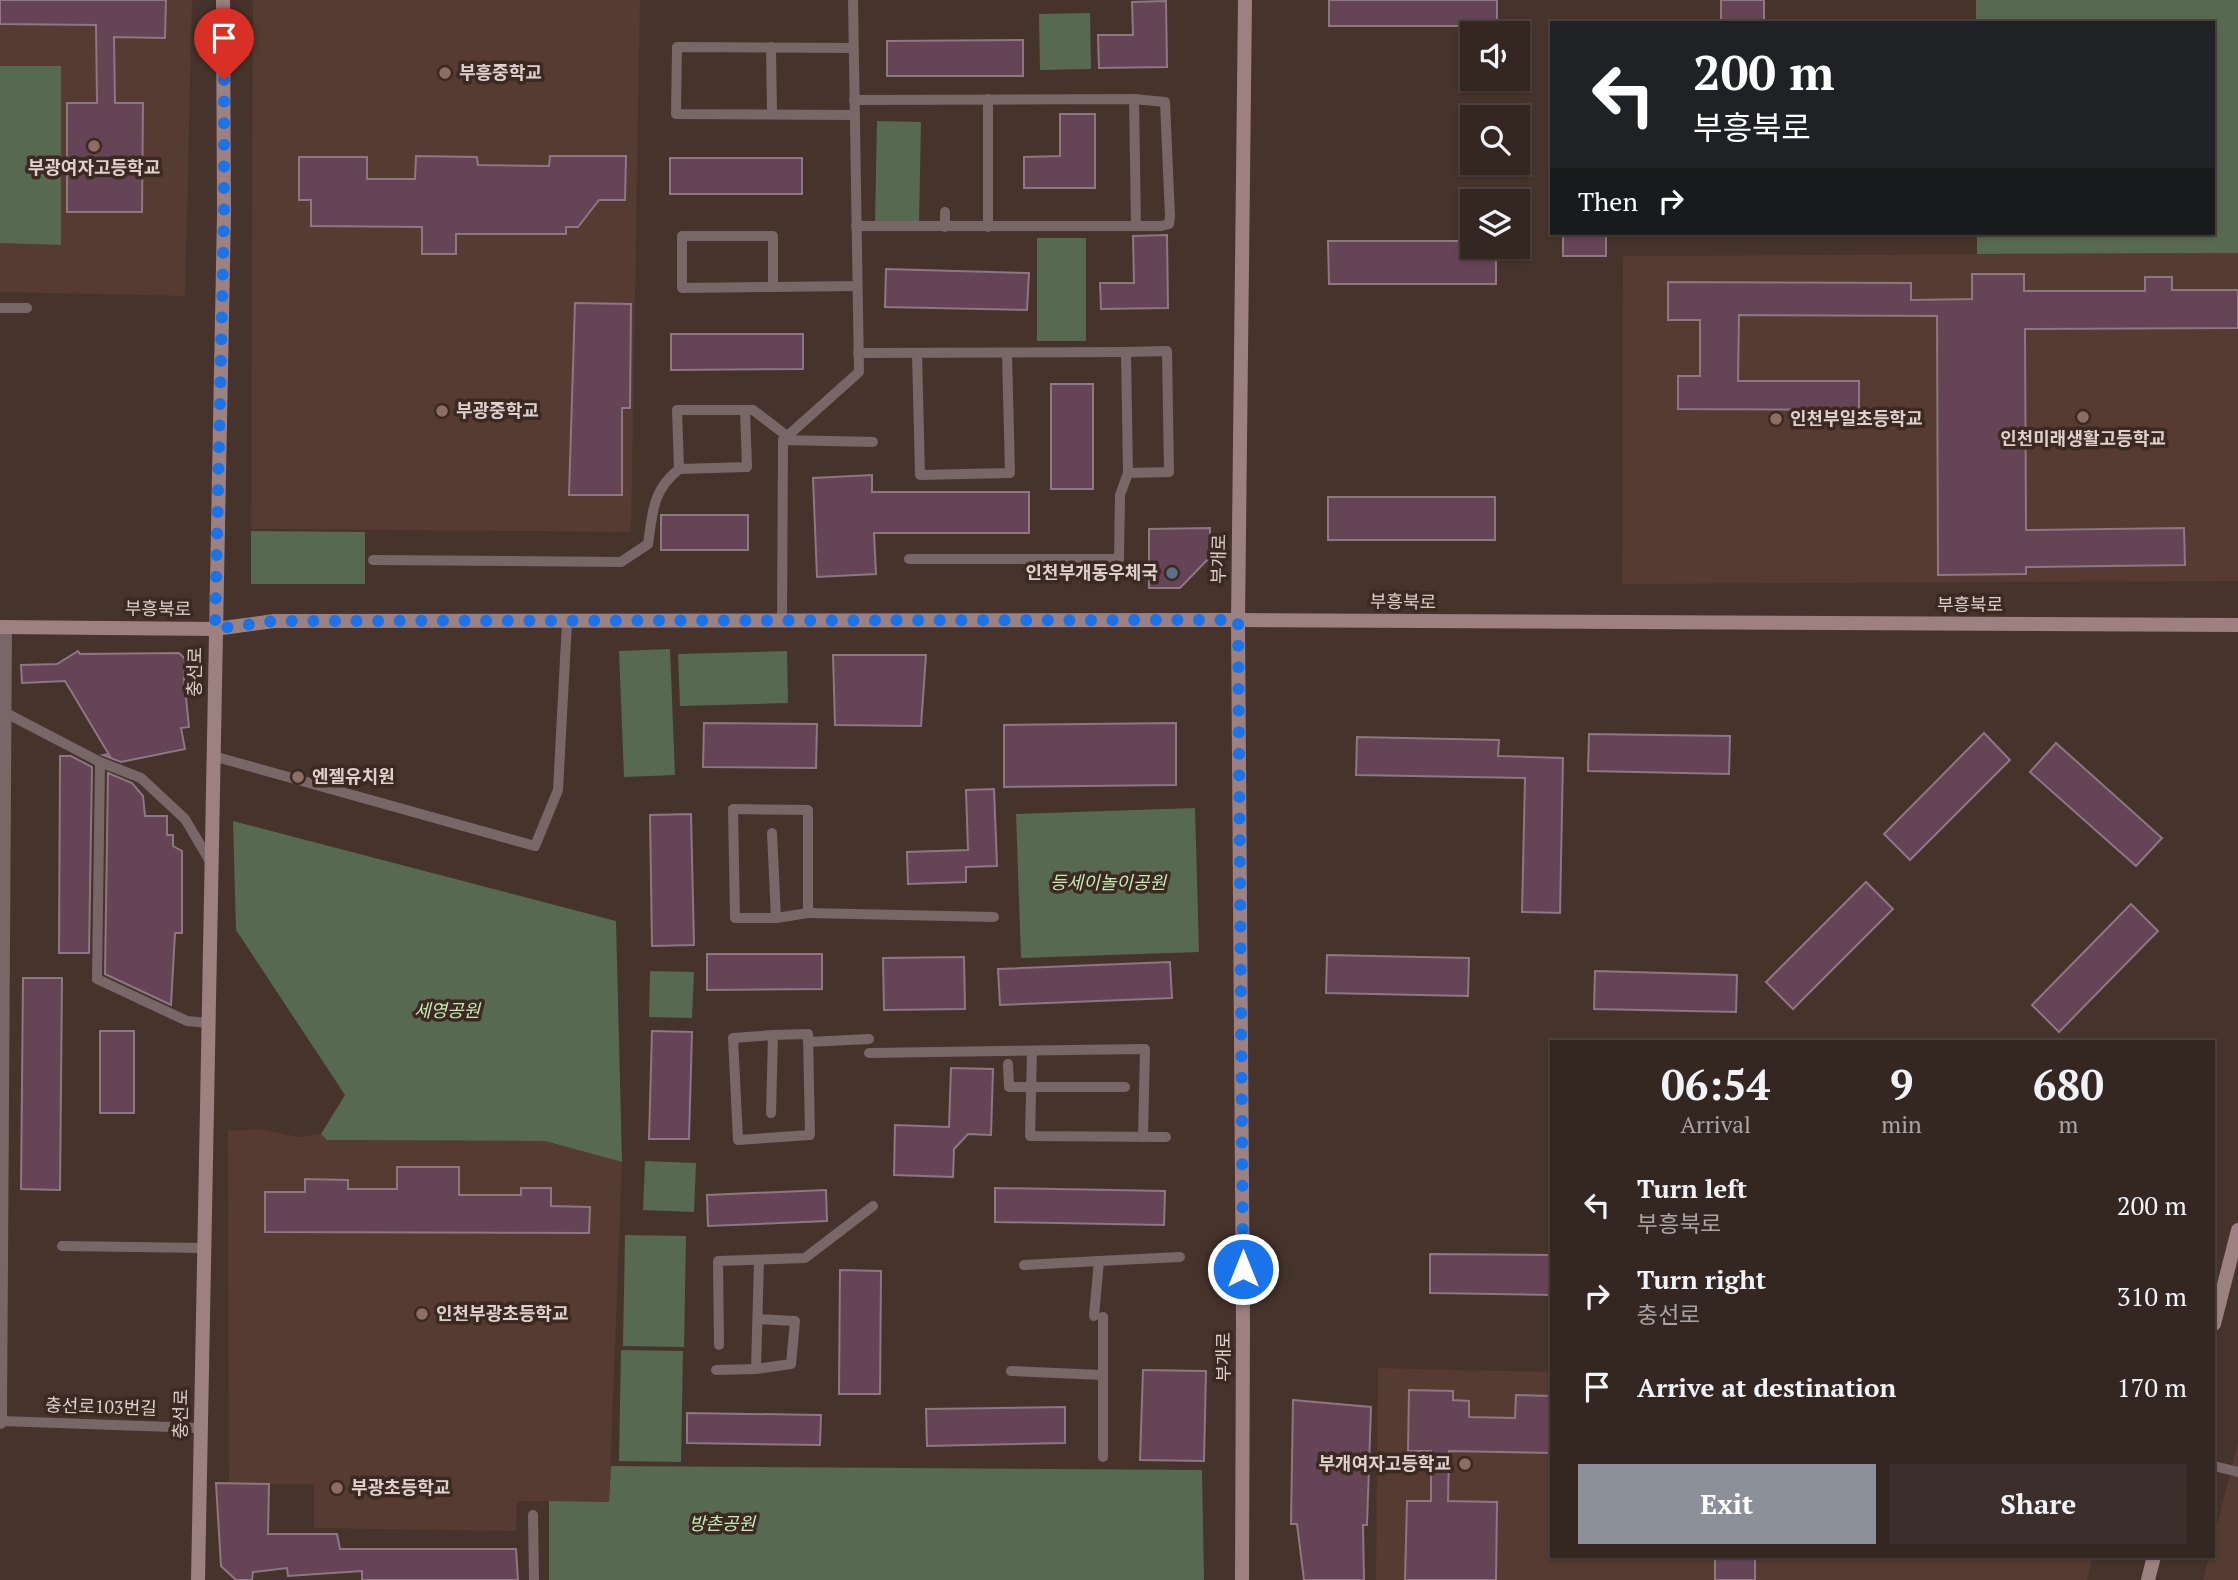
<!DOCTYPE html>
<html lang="en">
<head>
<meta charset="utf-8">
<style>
  :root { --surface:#342621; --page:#3c2e2a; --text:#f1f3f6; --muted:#a9a5a5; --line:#4e433f; --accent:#8c9099 }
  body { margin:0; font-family:"PT Serif","Noto Sans KR",serif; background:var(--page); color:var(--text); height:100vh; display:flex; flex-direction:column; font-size:26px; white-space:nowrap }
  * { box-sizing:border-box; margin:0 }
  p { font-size:23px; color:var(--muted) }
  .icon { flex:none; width:38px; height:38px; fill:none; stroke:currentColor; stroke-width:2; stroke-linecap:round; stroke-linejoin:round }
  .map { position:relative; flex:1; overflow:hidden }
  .side { position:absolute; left:1550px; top:1040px; width:665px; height:518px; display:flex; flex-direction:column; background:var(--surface); border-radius:0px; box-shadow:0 2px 5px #0004,0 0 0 2px var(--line) }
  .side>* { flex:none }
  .top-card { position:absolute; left:1550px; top:21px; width:665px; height:214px; border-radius:0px; box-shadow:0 2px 5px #0004,0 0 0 2px var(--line); background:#202124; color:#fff; overflow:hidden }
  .controls { position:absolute; left:1460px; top:21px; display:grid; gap:14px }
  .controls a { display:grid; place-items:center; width:70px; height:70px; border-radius:0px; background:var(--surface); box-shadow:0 2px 5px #0004,0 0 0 2px var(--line); font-size:35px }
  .pin { position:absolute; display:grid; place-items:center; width:60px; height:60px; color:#fff; margin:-72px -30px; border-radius:50% 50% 50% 0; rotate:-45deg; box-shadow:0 0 7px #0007 }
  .pin .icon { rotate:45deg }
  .me { position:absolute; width:77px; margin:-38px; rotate:0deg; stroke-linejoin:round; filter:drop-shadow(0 0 5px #0008) }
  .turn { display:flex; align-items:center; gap:24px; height:147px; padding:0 28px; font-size:32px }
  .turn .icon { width:91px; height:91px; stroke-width:2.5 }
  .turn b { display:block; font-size:49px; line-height:60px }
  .then { display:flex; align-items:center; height:66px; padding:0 28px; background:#0003; gap:14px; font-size:26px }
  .eta { display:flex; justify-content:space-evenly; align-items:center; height:119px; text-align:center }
  .eta b { font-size:42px; font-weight:800; line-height:49px }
  .action { display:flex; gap:14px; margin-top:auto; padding:14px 28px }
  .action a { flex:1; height:80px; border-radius:0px; background:var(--accent); color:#fff; font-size:28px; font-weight:800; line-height:80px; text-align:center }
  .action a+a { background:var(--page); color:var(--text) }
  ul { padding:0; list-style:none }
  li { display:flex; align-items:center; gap:21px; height:91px; padding:0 28px }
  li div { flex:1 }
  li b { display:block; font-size:26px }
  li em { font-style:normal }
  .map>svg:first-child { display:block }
  .built { fill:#553b31 }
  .green { fill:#576950 }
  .building { fill:#654456; stroke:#8c7782; stroke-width:2 }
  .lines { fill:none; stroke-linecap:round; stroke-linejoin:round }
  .lane { stroke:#796667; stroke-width:10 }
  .street { stroke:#796667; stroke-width:14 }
  .secondary { stroke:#9d8080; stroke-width:14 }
  .route { stroke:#1a73e8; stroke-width:12; stroke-dasharray:0 21.6 }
  .education-dot { fill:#8d6e63; stroke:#3b2922; stroke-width:2.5 }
  .service-dot { fill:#5c6f8a; stroke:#3b2922; stroke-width:2.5 }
  .labels { text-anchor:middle; stroke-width:7; stroke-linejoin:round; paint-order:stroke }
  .poi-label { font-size:18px; font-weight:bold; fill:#ded1cd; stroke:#3b2922; text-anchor:start }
  .street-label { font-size:18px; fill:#ded1cd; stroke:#3b2922 }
  .park-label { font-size:18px; font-style:italic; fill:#c4ebb5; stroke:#3b2922 }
</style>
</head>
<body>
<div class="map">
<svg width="2238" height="1580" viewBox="0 0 2238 1580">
  <rect width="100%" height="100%" fill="#46332c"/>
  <g class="built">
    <path d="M0,0H192L185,296L0,292Z"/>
    <path d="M253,0H640L631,532L251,529Z"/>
    <path d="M2238,253V581L1622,584L1623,256Z"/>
    <path d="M259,1129L298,1137L321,1134L328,1140L545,1141L622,1162L609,1502L517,1501L516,1531L314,1528V1484H229L228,1131Z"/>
    <path d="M1378,1368L1552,1372V1556H2092L2087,1580H1376Z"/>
    <path d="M2238,1442V1580H2203L2209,1556H2214V1538Z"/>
  </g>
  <g class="green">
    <path d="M1976,0H2238V253L1977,254V233H2214V23H1976Z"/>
    <path d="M1090,13L1091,69L1040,70L1039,14Z"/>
    <path d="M0,66H61V245L0,243Z"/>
    <path d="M877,121L921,122L919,222H875Z"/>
    <rect x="1037" y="238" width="49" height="103"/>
    <path d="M251,531L365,532V584H251Z"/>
    <path d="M670,649L675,775L624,777L619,651Z"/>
    <path d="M787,651L788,703L680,706L678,654Z"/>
    <path d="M1195,808L1199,952L1021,958L1016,814Z"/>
    <path d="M233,821L616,921L622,1162L545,1141L327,1140L321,1134L345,1095L236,930Z"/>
    <path d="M650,971L694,972L692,1018L649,1017Z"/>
    <path d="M645,1161L696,1163L694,1212L643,1210Z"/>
    <path d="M625,1235L686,1236L684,1347L623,1346Z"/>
    <path d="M621,1350L683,1351L681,1462L619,1461Z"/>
    <path d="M611,1466L1202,1470L1204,1580H549V1501L609,1502Z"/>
  </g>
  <g class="building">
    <path d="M0,0H166L165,38L114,37L115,103H143L142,212H67V103H97L96,25L0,24Z"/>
    <rect x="1329" y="0" width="168" height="26"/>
    <rect x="1721" y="0" width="43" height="23"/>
    <path d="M1166,1L1167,67L1099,68L1098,35H1133L1132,2Z"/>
    <path d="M1023,40V76H887V41Z"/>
    <path d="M1060,114H1095V188H1024V157L1060,156Z"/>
    <path d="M416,156L477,157L478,165L549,166L550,156H626L625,200H599L578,227H566V234H456V254H422V227L311,226V200H299V157H367V179H415Z"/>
    <rect x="670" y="158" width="132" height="36"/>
    <rect x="1563" y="233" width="43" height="23"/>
    <path d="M1167,235L1168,308L1101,309L1100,283H1134L1133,236Z"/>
    <path d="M1328,241H1472V247H1496V284H1329Z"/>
    <path d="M886,269L1029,273L1027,310L885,307Z"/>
    <path d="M1972,274H2024V291H2145V277H2172V290H2238V328L2025,329L2026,530L2184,528L2185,565L2026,567V574L1938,575L1937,316L1739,315L1738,381H1859V410L1678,409V376H1700V320H1668V282L1911,283V300L1972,299Z"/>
    <path d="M575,303L631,304L630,408H622V495H569Z"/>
    <path d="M671,334H803V369L671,370Z"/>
    <rect x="1051" y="384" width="42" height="105"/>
    <path d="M872,475V492H1029V533H874L876,574L817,577L813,478Z"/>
    <rect x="1328" y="497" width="167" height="43"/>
    <rect x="661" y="515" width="87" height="35"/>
    <path d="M1210,528V557L1180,588H1149V529Z"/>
    <path d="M78,651L80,654L179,653L185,659L184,678L189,727L181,728L185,749L121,762L103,755L108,754L111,758L65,681L22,683L21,665L57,664Z"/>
    <path d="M833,655H926L921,726L835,725Z"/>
    <path d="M704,723L817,724L816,768L703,767Z"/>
    <path d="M1176,723V785L1004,787V725Z"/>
    <path d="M1984,733L2010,760L1910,860L1884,834Z"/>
    <path d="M1589,734L1730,736L1729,774L1588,771Z"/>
    <path d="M1357,737L1499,740L1498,756L1563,758L1560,913L1522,912L1525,778L1356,775Z"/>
    <path d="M2056,743L2162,838L2136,866L2030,772Z"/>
    <path d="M60,756H71L92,767L89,953H59Z"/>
    <path d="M108,773L132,783L143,796L145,816H167V835H173V846L182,851V933H175L171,1005L105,974Z"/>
    <path d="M994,789L997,866L966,867V882L908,884L907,852L968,850L966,790Z"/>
    <path d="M691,814L694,945L652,946L650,815Z"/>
    <path d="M1866,882L1893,909L1793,1009L1766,982Z"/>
    <path d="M2131,904L2158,931L2059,1032L2032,1005Z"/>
    <path d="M707,954H822V989L707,990Z"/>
    <path d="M1327,955L1469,958L1468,996L1326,993Z"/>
    <path d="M964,957L965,1009L884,1010L883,958Z"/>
    <path d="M1170,962L1172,998L1000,1005L998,969Z"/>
    <path d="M1595,971L1737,975L1736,1012L1594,1009Z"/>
    <path d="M23,978H62L60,1190L21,1189Z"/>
    <rect x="100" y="1031" width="34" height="82"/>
    <path d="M652,1031L692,1032L689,1139H649Z"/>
    <path d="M951,1068L993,1069L991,1135L968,1134L954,1149L953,1177L894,1175L895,1125L949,1127Z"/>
    <path d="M397,1167H459V1195H521V1188H551V1206L590,1207L589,1233L265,1232V1192H305V1179L348,1180V1189H397Z"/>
    <path d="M995,1188L1165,1191L1164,1225L995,1222Z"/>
    <path d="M826,1190L827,1221L708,1226L707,1195Z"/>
    <path d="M1430,1254L1552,1255V1295L1430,1293Z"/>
    <path d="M840,1270L881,1271L880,1394H839Z"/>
    <path d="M1143,1370L1206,1371L1204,1461L1140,1460Z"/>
    <path d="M1409,1390L1453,1391V1400L1469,1401V1417L1515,1418L1516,1395L1552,1396V1453L1449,1451L1448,1501L1497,1502L1496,1580H1405L1407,1501H1431V1451H1408Z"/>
    <path d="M1293,1400L1371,1407L1367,1525H1363L1364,1580H1304L1297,1524H1291Z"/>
    <path d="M1065,1407V1443L927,1446L926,1409Z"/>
    <path d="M687,1413L821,1415L820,1445L687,1443Z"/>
    <path d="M216,1483L269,1484L268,1534H337L340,1549H516L518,1580H362V1571L288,1576L287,1568L253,1572L252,1580H236L221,1566Z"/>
    <rect x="1715" y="1556" width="40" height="24"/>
  </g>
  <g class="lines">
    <g class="lane">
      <path d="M771,47L772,114"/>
      <path d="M853,48L677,47L676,114L855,115"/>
      <path d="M988,99V227"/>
      <path d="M1134,99L1136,226"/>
      <path d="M854,100L1134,99L1165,102L1170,216L1169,224L1161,226H856"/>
      <path d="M945,227V212"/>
      <path d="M682,236H773V287L682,288Z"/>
      <path d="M773,287L857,286"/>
      <path d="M0,308H27"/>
      <path d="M858,353L1126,352"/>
      <path d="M917,354L920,475L1010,473L1007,353"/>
      <path d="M745,410L747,467L679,469L677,410H753L787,436"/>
      <path d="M783,440L873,442"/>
      <path d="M909,559H1119L1120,495L1128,473L1169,472L1167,351L1126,352L1128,473"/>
      <path d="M373,560L621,562L648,544C653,511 652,491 679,469"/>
      <path d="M782,622L783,440L859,372L853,0"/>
      <path d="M4,712L100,762L141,778L185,819L211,863"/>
      <path d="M213,756L535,846L558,790L567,622"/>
      <path d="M100,762L97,979L187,1021L208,1023"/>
      <path d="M733,809L808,810V913L776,918H735Z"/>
      <path d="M772,833L776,918"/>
      <path d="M808,913L994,917"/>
      <path d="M808,1042L869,1039"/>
      <path d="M1032,1051L1030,1136L1166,1137"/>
      <path d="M869,1053L1145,1049L1143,1137"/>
      <path d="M1008,1064L1009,1087H1125"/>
      <path d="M771,1113L773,1035L808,1034L810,1135L738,1140L733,1038L773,1035"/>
      <path d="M62,1246L204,1248"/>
      <path d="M1099,1261L1180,1257"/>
      <path d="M1024,1265L1099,1261L1094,1316"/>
      <path d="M1103,1317V1457"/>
      <path d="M758,1319L795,1321L791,1364L756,1369L759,1260"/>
      <path d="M719,1345L718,1261L805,1258L873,1206"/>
      <path d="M716,1370L756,1369"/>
      <path d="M1011,1371L1102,1375"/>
      <path d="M1,1421L200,1428"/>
      <path d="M2214,1466L2238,1472"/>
      <path d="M533,1515L534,1580"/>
    </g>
    <path class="street" d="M0,1422L5,627"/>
    <g class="secondary">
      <path d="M0,627L215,629L274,621L1238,620L2238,625"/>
      <path d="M2214,1324L2238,1230"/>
      <path d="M198,1580L224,213L223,0"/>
      <path d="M1242,1580L1243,1323L1238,620L1245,0"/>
      <path d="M2148,1580L2154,1556"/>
    </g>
  </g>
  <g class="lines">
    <path class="route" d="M224,80V213L215,629L274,621L1238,620L1243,1269"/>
  </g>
  <g class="education-dot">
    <circle cx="445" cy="73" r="7"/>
    <circle cx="94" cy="146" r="7"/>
    <circle cx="442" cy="411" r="7"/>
    <circle cx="2083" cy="417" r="7"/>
    <circle cx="1776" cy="419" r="7"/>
    <circle cx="298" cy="777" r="7"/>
    <circle cx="422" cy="1314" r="7"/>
    <circle cx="1465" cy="1464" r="7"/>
    <circle cx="337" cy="1488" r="7"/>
  </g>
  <circle class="service-dot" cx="1172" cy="573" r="7"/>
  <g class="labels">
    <g class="poi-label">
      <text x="459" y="79">부흥중학교</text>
      <text x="94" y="174" text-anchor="middle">부광여자고등학교</text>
      <text x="456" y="417">부광중학교</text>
      <text x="1790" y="425">인천부일초등학교</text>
      <text x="2083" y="445" text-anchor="middle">인천미래생활고등학교</text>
      <text x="1158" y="579" text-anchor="end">인천부개동우체국</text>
      <text x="312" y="783">엔젤유치원</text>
      <text x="436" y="1320">인천부광초등학교</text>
      <text x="1451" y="1470" text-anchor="end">부개여자고등학교</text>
      <text x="351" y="1494">부광초등학교</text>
    </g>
    <g class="street-label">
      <text transform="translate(1219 559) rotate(-89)" y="6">부개로</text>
      <text transform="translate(1403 602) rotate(1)" y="6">부흥북로</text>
      <text x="1970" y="611">부흥북로</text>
      <text transform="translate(158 609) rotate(1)" y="6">부흥북로</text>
      <text transform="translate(195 672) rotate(-89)" y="6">충선로</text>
      <text transform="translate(1224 1357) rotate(-90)" y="6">부개로</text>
      <text transform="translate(101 1407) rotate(2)" y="6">충선로103번길</text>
      <text transform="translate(181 1414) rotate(-89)" y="6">충선로</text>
    </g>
    <g class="park-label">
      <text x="1108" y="889">등세이놀이공원</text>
      <text x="447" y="1017">세영공원</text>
      <text x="722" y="1530">방촌공원</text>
    </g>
  </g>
</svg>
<div class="controls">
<a><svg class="icon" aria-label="sound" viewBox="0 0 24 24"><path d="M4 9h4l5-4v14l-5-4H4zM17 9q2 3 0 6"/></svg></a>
<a><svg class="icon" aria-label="search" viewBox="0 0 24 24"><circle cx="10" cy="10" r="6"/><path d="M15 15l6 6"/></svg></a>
<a><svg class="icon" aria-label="layers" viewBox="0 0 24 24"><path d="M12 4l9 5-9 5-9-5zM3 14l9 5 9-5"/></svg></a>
</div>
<div class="pin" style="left:224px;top:80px;background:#d93025"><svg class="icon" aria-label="arrive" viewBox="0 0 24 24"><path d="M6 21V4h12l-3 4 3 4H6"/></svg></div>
<svg class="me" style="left:1243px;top:1269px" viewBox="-20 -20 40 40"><circle r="17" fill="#1a73e8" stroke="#fff" stroke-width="3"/><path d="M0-11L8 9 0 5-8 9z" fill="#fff"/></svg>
<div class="top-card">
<div class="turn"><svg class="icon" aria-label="left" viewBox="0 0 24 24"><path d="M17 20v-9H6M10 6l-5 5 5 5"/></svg><div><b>200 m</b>부흥북로</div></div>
<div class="then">Then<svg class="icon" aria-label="right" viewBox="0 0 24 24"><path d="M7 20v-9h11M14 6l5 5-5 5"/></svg></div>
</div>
<section class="side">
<div class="eta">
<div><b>06:54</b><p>Arrival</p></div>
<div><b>9</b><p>min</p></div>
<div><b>680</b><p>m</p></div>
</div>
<ul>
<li><svg class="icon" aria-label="left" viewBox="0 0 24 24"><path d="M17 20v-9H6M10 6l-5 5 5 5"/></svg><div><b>Turn left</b><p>부흥북로</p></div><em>200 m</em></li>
<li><svg class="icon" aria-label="right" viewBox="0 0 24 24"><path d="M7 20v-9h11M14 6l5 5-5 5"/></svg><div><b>Turn right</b><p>충선로</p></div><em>310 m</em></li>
<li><svg class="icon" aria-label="arrive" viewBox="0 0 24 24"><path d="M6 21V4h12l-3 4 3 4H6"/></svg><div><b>Arrive at destination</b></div><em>170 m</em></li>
</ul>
<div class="action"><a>Exit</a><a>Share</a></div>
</section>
</div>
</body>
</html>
